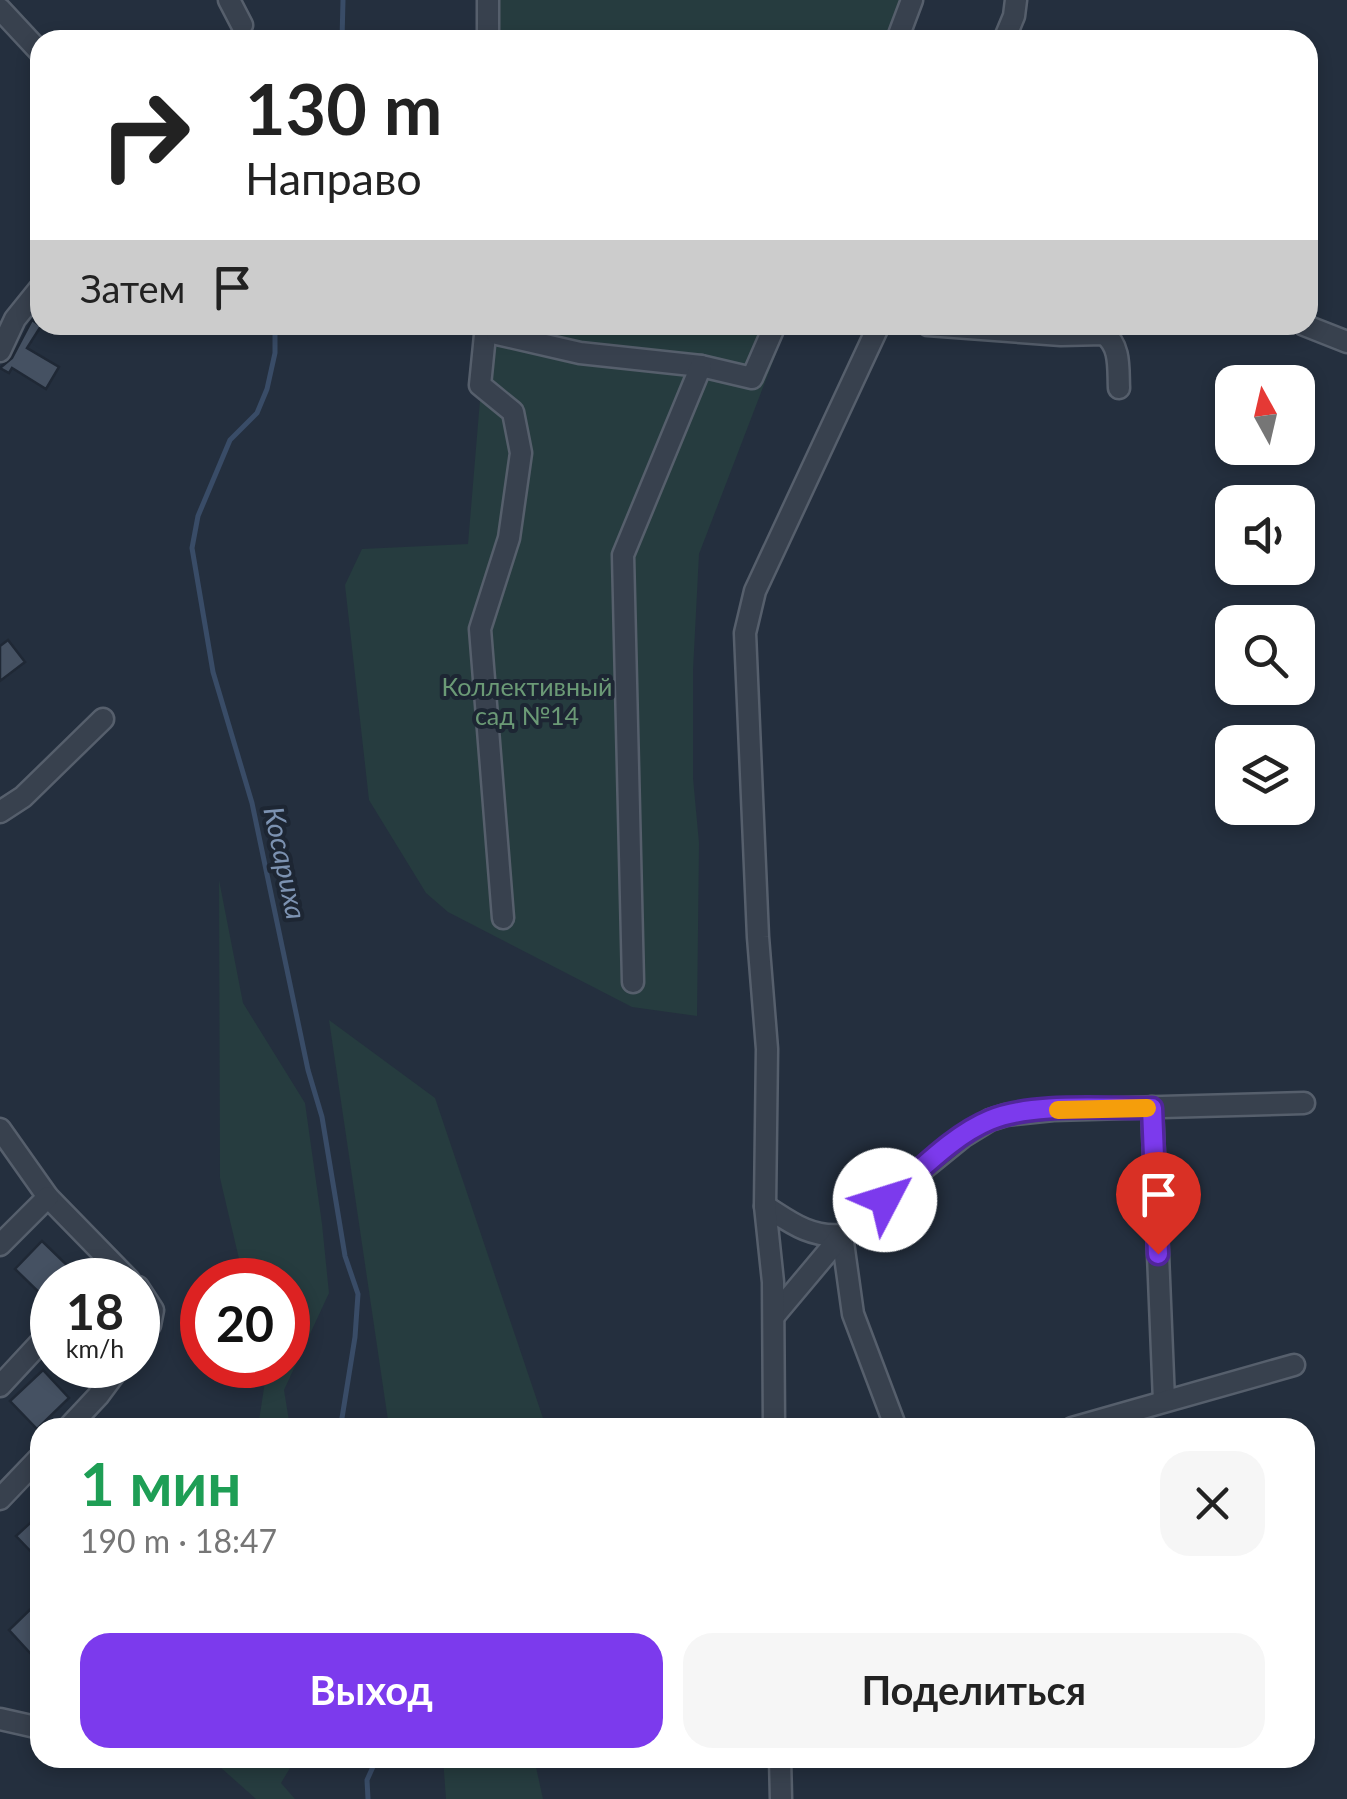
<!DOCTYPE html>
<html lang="ru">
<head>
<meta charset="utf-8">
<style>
  :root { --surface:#fff; --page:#f6f6f6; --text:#222; --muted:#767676; --accent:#7c3aed }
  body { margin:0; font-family:Lato,sans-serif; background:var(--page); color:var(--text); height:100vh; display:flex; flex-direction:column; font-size:38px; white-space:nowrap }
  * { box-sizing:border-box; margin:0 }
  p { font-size:32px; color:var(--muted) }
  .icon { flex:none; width:55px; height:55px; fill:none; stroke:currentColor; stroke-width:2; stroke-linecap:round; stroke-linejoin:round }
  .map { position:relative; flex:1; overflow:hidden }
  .drawer { position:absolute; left:30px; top:1418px; width:1285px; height:350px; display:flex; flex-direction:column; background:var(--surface); border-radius:30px; box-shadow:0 5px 15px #0003 }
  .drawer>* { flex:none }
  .guide { position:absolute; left:30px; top:30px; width:1288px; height:305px; border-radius:30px; box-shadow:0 5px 15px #0003; background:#fff; color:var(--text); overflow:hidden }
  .needle { width:65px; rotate:352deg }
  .tools { position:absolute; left:1215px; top:365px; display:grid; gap:20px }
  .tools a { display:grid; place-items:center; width:100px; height:100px; border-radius:20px; background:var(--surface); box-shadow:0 5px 15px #0003; font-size:50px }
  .speed { position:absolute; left:30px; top:1258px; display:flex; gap:20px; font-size:50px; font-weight:700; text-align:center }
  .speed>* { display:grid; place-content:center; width:130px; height:130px; border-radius:50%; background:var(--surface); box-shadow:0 5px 15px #0003; line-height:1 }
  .speed small { font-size:25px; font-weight:400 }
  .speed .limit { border:15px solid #d22; background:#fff; color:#111 }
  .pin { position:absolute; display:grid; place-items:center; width:85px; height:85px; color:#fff; margin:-102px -42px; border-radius:50% 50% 50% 0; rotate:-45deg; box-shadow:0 0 10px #0007 }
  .pin .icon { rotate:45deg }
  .me { position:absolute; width:110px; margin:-55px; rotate:50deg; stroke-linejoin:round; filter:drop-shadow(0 0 8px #0008) }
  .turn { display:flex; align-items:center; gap:35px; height:210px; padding:0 50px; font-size:45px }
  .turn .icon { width:130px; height:130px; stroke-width:2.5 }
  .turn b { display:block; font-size:70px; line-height:85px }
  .then { display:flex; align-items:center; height:95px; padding:0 50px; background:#0003; gap:20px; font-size:38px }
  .round { display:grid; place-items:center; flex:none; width:105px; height:105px; border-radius:30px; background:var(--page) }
  .head { display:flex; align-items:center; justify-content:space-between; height:170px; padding:0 50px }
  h1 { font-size:60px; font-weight:700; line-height:75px; color:#1e9e55 }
  .button { display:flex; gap:20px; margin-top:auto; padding:20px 50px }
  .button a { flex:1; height:115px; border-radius:30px; background:var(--accent); color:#fff; font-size:40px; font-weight:700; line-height:115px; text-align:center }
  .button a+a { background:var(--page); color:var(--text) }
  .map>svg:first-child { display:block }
  .green { fill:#263c3f }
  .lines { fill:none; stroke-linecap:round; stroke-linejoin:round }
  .stream { stroke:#394c67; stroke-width:5 }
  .building { fill:#455162; stroke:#1f2835; stroke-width:2.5 }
  .minor-casing { stroke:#565f6c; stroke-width:25 }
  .minor { stroke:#38414e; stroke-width:20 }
  .route-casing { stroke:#51269a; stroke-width:25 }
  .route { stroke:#7c3aed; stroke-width:18 }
  .slow { stroke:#f59e0b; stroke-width:18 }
  .labels { text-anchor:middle; stroke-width:8; stroke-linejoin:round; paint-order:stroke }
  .park-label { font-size:25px; fill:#6b9a76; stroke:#1d2633 }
  .water-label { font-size:28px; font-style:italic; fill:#7c92b1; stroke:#1d2633 }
</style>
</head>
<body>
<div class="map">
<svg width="1347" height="1799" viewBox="0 0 1347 1799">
  <rect width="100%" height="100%" fill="#242f3e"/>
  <g class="green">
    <path d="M493,0H915L898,40H493Z"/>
    <path d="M491,325H787L699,554L693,670V778L699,843L697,1016L632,1007L448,912L426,893L369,800L345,585L362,549L468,544L480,400L490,352Z"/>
    <path d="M219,880L243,1003L305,1103L322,1224L329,1293L284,1390L290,1427H258L266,1375L264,1365H288V1280H244L220,1178Z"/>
    <path d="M329,1020L435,1098L546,1427H389Z"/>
    <path d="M210,1758H296L281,1783L295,1799H256Z"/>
    <path d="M443,1758H534L543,1799H446Z"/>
  </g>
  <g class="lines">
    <g class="stream">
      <path d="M342,40L343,0"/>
      <path d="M275,325V353L267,389L257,413L230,440L198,516L192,548L213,672L252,803L308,1070L322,1117L345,1256L358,1294L355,1337L342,1418L346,1428"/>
      <path d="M368,1799L367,1780L377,1758"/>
    </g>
  </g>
  <g class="building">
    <path d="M32,320L41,326L27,348L59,367L46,389L12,368L9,373L0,368L12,358Z"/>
    <path d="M8,640L25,662L0,681V646Z"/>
    <path d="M42,1241L74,1272L66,1280H52V1305L15,1269Z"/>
    <path d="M43,1370L69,1398L37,1429L10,1401Z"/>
    <path d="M40,1514V1561L16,1536Z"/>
    <path d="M40,1600V1645L31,1654L9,1630Z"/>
  </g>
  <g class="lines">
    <g class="minor-casing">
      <g id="minor">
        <path d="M229,0L242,25"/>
        <path d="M488,0V40"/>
        <path d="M0,9L40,52"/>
        <path d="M897,40L912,0"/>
        <path d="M1004,40L1014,16L1016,0"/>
        <path d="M486,325L480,385L513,412L521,453L509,538L480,629L503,918"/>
        <path d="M928,325L1061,335L1104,334C1121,346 1118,369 1119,388"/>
        <path d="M1304,325L1347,342"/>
        <path d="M497,334L580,353L701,366L752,378L775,325"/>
        <path d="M0,351L15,319L40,288"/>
        <path d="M0,812L23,797L103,719"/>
        <path d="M633,982L623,555L701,366"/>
        <path d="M1152,1107L1164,1401"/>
        <path d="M0,1129L48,1197L129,1280"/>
        <path d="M765,1206C790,1222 810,1238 842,1235L853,1314L896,1428"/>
        <path d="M0,1245L48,1197"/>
        <path d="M138,1287L153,1310L150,1325L138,1342"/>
        <path d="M774,1316L842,1235L964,1136L990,1120L1006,1115L1053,1110L1304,1103"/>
        <path d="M0,1386L52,1330"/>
        <path d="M68,1428L98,1396L121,1365"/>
        <path d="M774,1428L773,1282L765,1206L767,1049L758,937L745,633L755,591L879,325"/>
        <path d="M1072,1428L1294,1365"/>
        <path d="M0,1499L40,1457"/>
        <path d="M0,1719L40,1728"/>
        <path d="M780,1758L781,1799"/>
      </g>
    </g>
    <use href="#minor" class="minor"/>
  </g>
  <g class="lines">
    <g class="route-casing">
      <path id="route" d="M885,1200C917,1174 951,1136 990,1120C1034,1102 1104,1109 1152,1108L1158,1254"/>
    </g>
    <use href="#route" class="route"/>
    <path class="slow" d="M1058,1110L1147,1108"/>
  </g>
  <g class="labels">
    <g class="park-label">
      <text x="527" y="696">Коллективный<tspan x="527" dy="29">сад №14</tspan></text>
    </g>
    <g class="water-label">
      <text transform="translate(285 863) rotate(78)" y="10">Косариха</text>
    </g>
  </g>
</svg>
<div class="tools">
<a><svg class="needle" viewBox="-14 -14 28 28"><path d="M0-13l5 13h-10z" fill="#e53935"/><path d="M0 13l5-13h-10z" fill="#767676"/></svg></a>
<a><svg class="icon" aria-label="sound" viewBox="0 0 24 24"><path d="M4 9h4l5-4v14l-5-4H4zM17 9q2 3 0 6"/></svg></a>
<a><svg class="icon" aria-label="search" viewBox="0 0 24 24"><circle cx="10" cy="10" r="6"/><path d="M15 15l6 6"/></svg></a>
<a><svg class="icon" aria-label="layers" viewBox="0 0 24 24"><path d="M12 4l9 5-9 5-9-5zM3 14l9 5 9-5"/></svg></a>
</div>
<div class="speed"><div>18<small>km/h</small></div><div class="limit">20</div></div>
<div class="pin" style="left:1158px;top:1254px;background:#d93025"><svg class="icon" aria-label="arrive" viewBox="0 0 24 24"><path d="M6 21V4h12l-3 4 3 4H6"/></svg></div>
<svg class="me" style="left:885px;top:1200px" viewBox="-20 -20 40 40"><circle r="19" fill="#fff"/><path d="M0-13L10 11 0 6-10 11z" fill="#7c3aed"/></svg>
<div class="guide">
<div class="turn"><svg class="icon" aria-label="right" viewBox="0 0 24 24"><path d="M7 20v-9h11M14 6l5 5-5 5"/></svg><div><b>130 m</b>Направо</div></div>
<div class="then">Затем<svg class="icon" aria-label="arrive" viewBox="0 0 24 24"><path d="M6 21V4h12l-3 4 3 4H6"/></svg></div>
</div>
<section class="drawer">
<div class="head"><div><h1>1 мин</h1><p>190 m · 18:47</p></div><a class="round"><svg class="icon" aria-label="close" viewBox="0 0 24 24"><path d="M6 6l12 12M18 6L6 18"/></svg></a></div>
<div class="button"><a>Выход</a><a>Поделиться</a></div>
</section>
</div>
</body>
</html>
